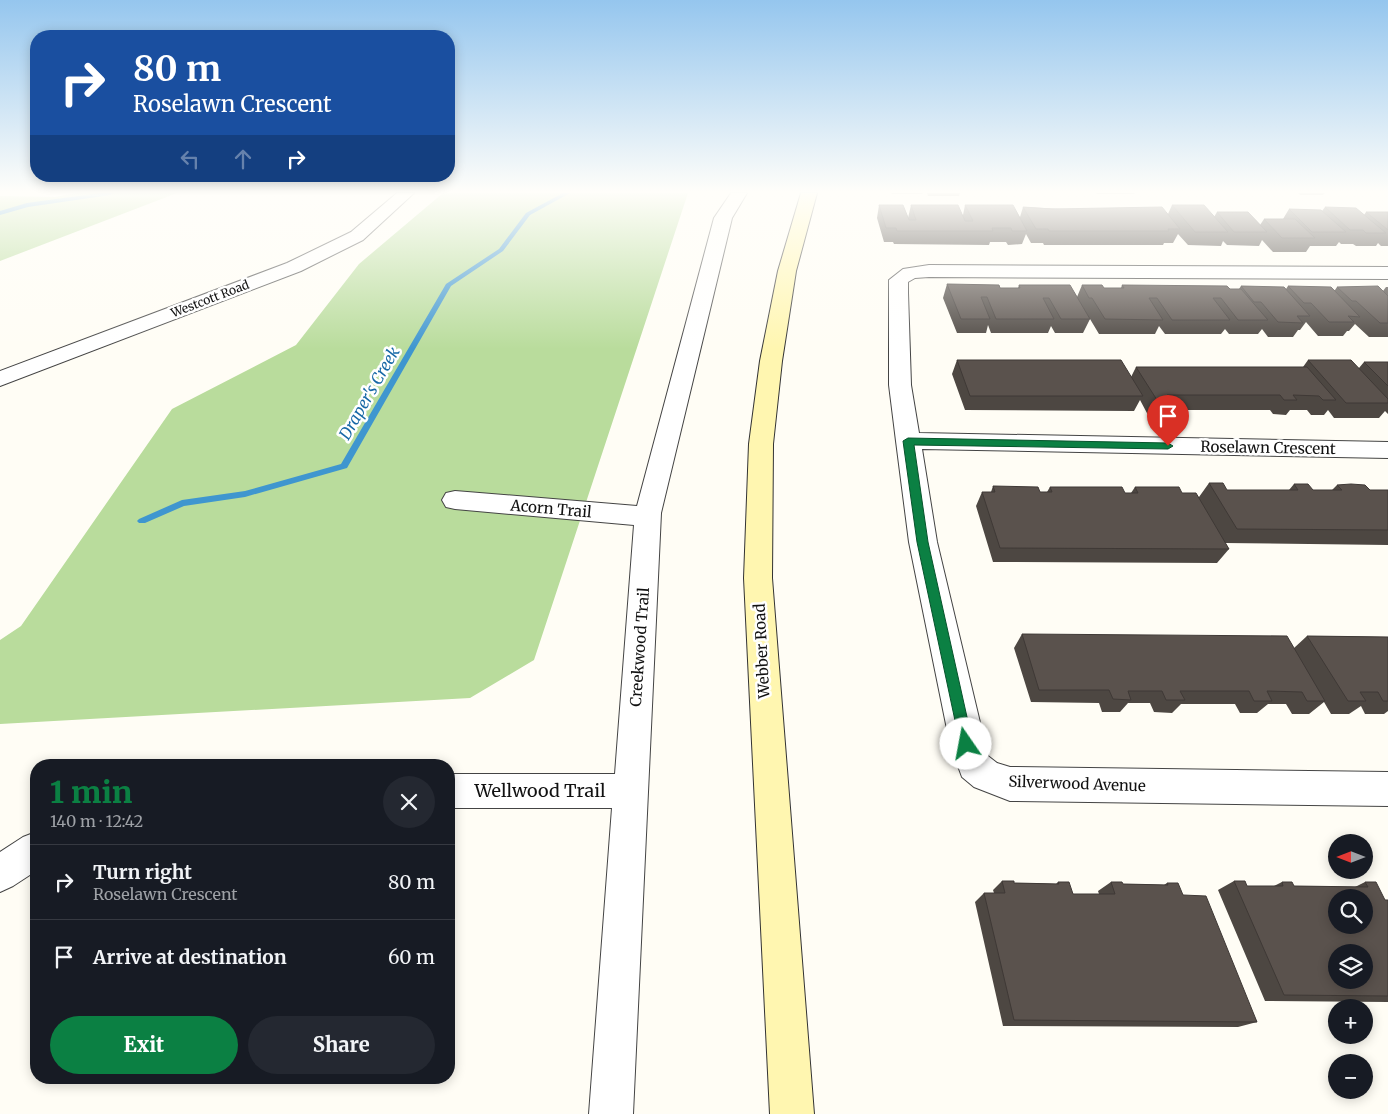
<!DOCTYPE html>
<html lang="en">
<head>
<meta charset="utf-8">
<style>
  :root { --surface:#171b24; --page:#242831; --text:#f1f3f6; --muted:#9ea1a6; --line:#363941; --accent:#0b8043 }
  body { margin:0; font-family:Merriweather,serif; background:var(--page); color:var(--text); height:100vh; display:flex; flex-direction:column; font-size:19px; white-space:nowrap }
  * { box-sizing:border-box; margin:0 }
  p { font-size:16px; color:var(--muted) }
  .icon { flex:none; width:28px; height:28px; fill:none; stroke:currentColor; stroke-width:2; stroke-linecap:round; stroke-linejoin:round }
  .map { position:relative; flex:1; overflow:hidden }
  .drawer { position:absolute; left:30px; top:759px; width:425px; height:325px; display:flex; flex-direction:column; background:var(--surface); border-radius:20px; box-shadow:0 2px 12px #0003 }
  .drawer>* { flex:none }
  .top-card { position:absolute; left:30px; top:30px; width:425px; height:152px; border-radius:20px; box-shadow:0 2px 12px #0003; background:#1a4fa0; color:#fff; overflow:hidden }
  .needle { width:32px; rotate:270deg }
  .buttons { position:absolute; left:1328px; top:834px; display:grid; gap:10px }
  .buttons a { display:grid; place-items:center; width:45px; height:45px; border-radius:50%; background:var(--surface); box-shadow:0 2px 12px #0003; font-size:25px }
  .pin { position:absolute; display:grid; place-items:center; width:42px; height:42px; color:#fff; margin:-51px -21px; border-radius:50% 50% 50% 0; rotate:-45deg; box-shadow:0 0 5px #0007 }
  .pin .icon { rotate:45deg }
  .me { position:absolute; width:55px; margin:-28px; rotate:348deg; stroke-linejoin:round; filter:drop-shadow(0 0 4px #0008) }
  .turn { display:flex; align-items:center; gap:18px; height:105px; padding:0 20px; font-size:22px }
  .turn .icon { width:65px; height:65px; stroke-width:2.5 }
  .turn b { display:block; font-size:35px; line-height:42px }
  .lanes { display:flex; align-items:center; height:48px; padding:0 20px; background:#0003; justify-content:center; gap:25px; direction:ltr }
  .lanes .off { opacity:.35 }
  .round { display:grid; place-items:center; flex:none; width:52px; height:52px; border-radius:26px; background:var(--page) }
  .summary { display:flex; align-items:center; justify-content:space-between; height:85px; padding:0 20px }
  h1 { font-size:30px; font-weight:800; line-height:38px; color:var(--accent) }
  .primary-button { display:flex; gap:10px; margin-top:auto; padding:10px 20px }
  .primary-button a { flex:1; height:58px; border-radius:30px; background:var(--accent); color:#fff; font-size:20px; font-weight:800; line-height:58px; text-align:center }
  .primary-button a+a { background:var(--page); color:var(--text) }
  ul { padding:0; list-style:none }
  li { display:flex; align-items:center; gap:15px; height:75px; padding:0 20px; border-top:1px solid var(--line) }
  li div { flex:1 }
  li b { display:block; font-size:19px }
  li em { font-style:normal }
  .map>svg:first-child { display:block }
  .forest { fill:#b9dc9c }
  .lines { fill:none; stroke-linecap:round; stroke-linejoin:round }
  .stream { fill:#3f96cf; fill-rule:evenodd }
  .street-casing { stroke:#444; stroke-width:2 }
  .secondary-casing { stroke:#333; stroke-width:2 }
  .street { fill:#fff; fill-rule:evenodd }
  .secondary { fill:#fff6b0; fill-rule:evenodd }
  .wall { fill:#4d4742 }
  .building { fill:#5a524d; stroke:#3f3936; fill-rule:evenodd }
  .route { fill:#0b8043; stroke:#07532c }
  .labels { text-anchor:middle; stroke-width:5; stroke-linejoin:round; paint-order:stroke }
  .far-street-label { font-size:12px; fill:#111; stroke:#fff }
  .street-label { font-size:15px; fill:#111; stroke:#fff }
  .water-label { font-size:16px; font-style:italic; fill:#1768a6; stroke:#fff }
  .near-street-label { font-size:18px; fill:#111; stroke:#fff }
</style>
</head>
<body>
<div class="map">
<svg width="1388" height="1114" viewBox="0 0 1388 1114">
  <rect width="100%" height="100%" fill="#fffdf5"/>
  <g class="forest">
    <path d="M76,193H177L0,261V196L55,197Z"/>
    <path d="M443,193H688L534,660L470,698L0,724V640L21,626L172,409L296,345L359,264Z"/>
  </g>
  <g class="lines">
    <g class="stream">
      <path d="M100,193H113L110,195L28,207L0,215V211L27,203Z"/>
      <path d="M563,193H570L530,215L503,251L451,286L347,468L245,497L184,506L145,523H139L137,521L139,519L182,500L245,491L341,464L446,284L499,249L526,213Z"/>
    </g>
    <g class="street-casing">
      <g id="street">
        <path d="M397,193H414L363,240L301,271L0,386V371L287,263L351,232Z"/>
        <path d="M731,193H747L732,218L661,513L633,1114H589L612,808H449V774H615L634,525L455,509L446,507L442,500L446,493L455,491L637,506L714,218Z"/>
        <path d="M929,265L1388,267V279L929,277L915,278L908,282V293L911,385L919,433L1388,442V458L922,449L937,542L988,756L997,763L1010,767L1388,772V806L1010,801L974,787L962,777L950,744L909,542L896,441L889,385V280L903,269Z"/>
        <path d="M36,832V871L13,886L0,892V852L23,837Z"/>
      </g>
    </g>
    <g class="secondary-casing">
      <path id="secondary" d="M801,193H817L796,271L782,361L773,444L772,578L814,1114H770L744,578L749,444L760,361L778,271Z"/>
    </g>
    <use href="#street" class="street"/>
    <use href="#secondary" class="secondary"/>
  </g>
  <g class="wall">
    <path d="M891,193H923L922,194H892Z"/>
    <path d="M927,193H960L959,196H928Z"/>
    <path d="M1096,193H1135L1134,194H1097Z"/>
    <path d="M1298,193H1325L1323,195H1300Z"/>
    <path d="M879,205L908,218L911,205L963,215L965,205L1020,217L1023,207L1168,214L1172,205L1214,217L1217,212L1260,225L1264,219H1283L1289,209L1322,211L1325,207L1364,215L1366,212H1388V246H1381L1378,243L1376,246H1356L1353,244H1341L1339,242L1336,246H1310L1306,252H1273L1262,240L1259,246L1227,245L1223,241L1221,246L1188,245L1178,234L1173,243H1164L1163,245H1044L1043,243H1031L1026,234L1022,244L1008,245L1006,242H990L989,245L894,244L893,242H884L877,218Z"/>
    <path d="M947,284L1000,288H1018L1019,285L1077,297L1082,285L1104,288H1121L1122,285L1230,289H1239L1241,286L1286,289L1288,286L1335,290L1337,287L1383,291L1386,287H1388V337H1369L1355,324L1349,331H1347L1343,336H1318L1306,322L1300,330H1298L1293,337H1268L1262,329L1258,334H1229L1225,329L1221,334H1165L1159,326L1155,334H1099L1090,319L1083,333H1055L1051,326L1048,333H991L988,325L986,333H957L943,298Z"/>
    <path d="M957,360L1131,377L1136,367H1303L1308,360L1359,368L1364,362H1388V414L1385,411L1379,418H1334L1328,410L1324,415H1311L1307,410H1290L1286,415L1273,414L1270,410H1165L1162,415H1148L1140,400L1134,411L965,410L952,374Z"/>
    <path d="M1209,483L1227,490H1289L1294,484L1313,490H1332L1337,485L1370,490H1388V545L1225,543L1229,549L1217,563L993,562L976,506L982,492H991L993,486L1040,492H1047L1050,487L1125,493H1131L1135,487L1182,493L1199,497Z"/>
    <path d="M1022,634L1294,648L1307,636L1388,637V711L1384,714H1365L1361,706L1349,714H1331L1324,702L1309,714H1292L1286,704H1268L1257,713H1240L1235,704H1181L1172,713L1154,712L1150,703H1128L1120,712H1102L1099,703L1031,702L1014,648Z"/>
    <path d="M1002,881L1014,883L1056,884L1058,882L1073,894H1099L1098,891L1111,882L1123,884L1164,885L1167,883L1183,895L1257,1022L1238,1027L1003,1026L975,902L984,893H994L993,890Z"/>
    <path d="M1234,881L1247,886H1274L1282,882L1294,886L1355,887L1365,882L1385,900H1388V1002L1265,1001L1218,890Z"/>
  </g>
  <g class="building">
    <path d="M879,205H903L909,220H916L911,205H958L965,221H973L965,205H1013L1027,231H1012L1011,228H992L993,231H897L896,228H886Z"/>
    <path d="M1172,205H1204L1228,232H1195Z"/>
    <path d="M1023,207L1052,209L1162,207L1180,229H1168L1169,231H1049L1048,229H1036Z"/>
    <path d="M1325,207L1356,208L1386,233H1366L1363,230H1350Z"/>
    <path d="M1289,209L1321,210L1346,232H1312Z"/>
    <path d="M1217,212H1248L1267,232H1234Z"/>
    <path d="M1366,212H1388V230Z"/>
    <path d="M1264,219H1295L1315,238H1282Z"/>
    <path d="M947,284L999,285L1000,288H1020L1019,285H1070L1090,319H1061L1049,298H1043L1054,319H996L987,297H981L990,319H961Z"/>
    <path d="M1082,285H1102L1104,288H1124L1122,285L1227,286L1230,289H1241L1268,320H1238L1221,298H1213L1230,320H1172L1157,298H1149L1163,320L1105,319L1092,298H1089Z"/>
    <path d="M1241,286L1284,287L1310,316H1297L1303,323L1278,322L1261,302H1254Z"/>
    <path d="M1288,286L1331,287L1360,317L1348,316L1354,322H1329L1311,303H1304Z"/>
    <path d="M1378,286L1388,296V323H1380L1356,301H1352L1337,287Z"/>
    <path d="M957,360H1121L1143,396H970Z"/>
    <path d="M1308,360H1351L1388,399V403H1346Z"/>
    <path d="M1364,362H1388V386Z"/>
    <path d="M1136,367H1307L1336,400H1323L1319,396L1293,395L1297,400H1284L1280,395H1167L1171,400H1157Z"/>
    <path d="M1209,483H1223L1227,490H1298L1294,484H1308L1313,490H1342L1337,485L1351,484L1365,485L1370,490H1388V530L1237,529Z"/>
    <path d="M993,486L1038,487L1040,492H1052L1050,487H1122L1125,493H1138L1135,487H1179L1182,493H1196L1229,549L1000,548L982,492H995Z"/>
    <path d="M1022,634L1287,636L1325,701H1307L1302,692L1267,691L1272,701H1254L1249,691H1180L1185,700H1166L1162,691H1128L1131,700L1113,699L1109,690H1039Z"/>
    <path d="M1307,636L1388,637V701H1383L1378,692H1360L1366,701H1348Z"/>
    <path d="M1002,881H1014V883L1059,884L1058,882H1069L1073,894H1115L1111,882H1122L1123,884L1168,885L1167,883H1178L1183,895L1206,896L1257,1022L1014,1020L984,893H1005Z"/>
    <path d="M1234,881H1245L1247,886H1283L1282,882H1292L1294,886L1368,887L1365,882H1376L1385,900H1388V996L1284,995ZM1336,898H1364V925H1336ZM1336,952H1364V980H1336Z"/>
  </g>
  <linearGradient id="sky" x2="0" y2="1"><stop stop-color="#95c6ee"/><stop offset="0.55" stop-color="#fffefa"/><stop offset="1" stop-color="#fffefa" stop-opacity="0"/></linearGradient>
  <rect width="1388" height="349" fill="url(#sky)"/>
  <path class="route" d="M908,438L1168,443L1173,446L1168,449L914,445L928,542L973,744L971,748L966,750L962,748L960,744L917,542L903,441Z"/>
  <g class="labels">
    <g class="far-street-label">
      <text transform="translate(210 299) rotate(-21)" y="4">Westcott Road</text>
    </g>
    <g class="street-label">
      <text transform="translate(1268 448) rotate(1)" y="5">Roselawn Crescent</text>
      <text transform="translate(551 509) rotate(5)" y="5">Acorn Trail</text>
      <text transform="translate(640 647) rotate(-86)" y="5">Creekwood Trail</text>
      <text transform="translate(762 651) rotate(-93)" y="5">Webber Road</text>
      <text transform="translate(1077 784) rotate(2)" y="5">Silverwood Avenue</text>
    </g>
    <g class="water-label">
      <text transform="translate(369 393) rotate(-60)" y="6">Draper's Creek</text>
    </g>
    <g class="near-street-label">
      <text x="540" y="797">Wellwood Trail</text>
    </g>
  </g>
</svg>
<div class="buttons">
<a><svg class="needle" viewBox="-14 -14 28 28"><path d="M0-13l5 13h-10z" fill="#e53935"/><path d="M0 13l5-13h-10z" fill="#9ea1a6"/></svg></a>
<a><svg class="icon" aria-label="search" viewBox="0 0 24 24"><circle cx="10" cy="10" r="6"/><path d="M15 15l6 6"/></svg></a>
<a><svg class="icon" aria-label="layers" viewBox="0 0 24 24"><path d="M12 4l9 5-9 5-9-5zM3 14l9 5 9-5"/></svg></a>
<a>+</a>
<a>−</a>
</div>
<div class="pin" style="left:1168px;top:446px;background:#d93025"><svg class="icon" aria-label="arrive" viewBox="0 0 24 24"><path d="M6 21V4h12l-3 4 3 4H6"/></svg></div>
<svg class="me" style="left:966px;top:744px" viewBox="-20 -20 40 40"><circle r="19" fill="#fff"/><path d="M0-13L10 11 0 6-10 11z" fill="#0b8043"/></svg>
<div class="top-card">
<div class="turn"><svg class="icon" aria-label="right" viewBox="0 0 24 24"><path d="M7 20v-9h11M14 6l5 5-5 5"/></svg><div><b>80 m</b>Roselawn Crescent</div></div>
<div class="lanes"><svg class="icon off" aria-label="left" viewBox="0 0 24 24"><path d="M17 20v-9H6M10 6l-5 5 5 5"/></svg><svg class="icon off" aria-label="ahead" viewBox="0 0 24 24"><path d="M12 20V5M6 11l6-6 6 6"/></svg><svg class="icon" aria-label="right" viewBox="0 0 24 24"><path d="M7 20v-9h11M14 6l5 5-5 5"/></svg></div>
</div>
<section class="drawer">
<div class="summary"><div><h1>1 min</h1><p>140 m · 12:42</p></div><a class="round"><svg class="icon" aria-label="close" viewBox="0 0 24 24"><path d="M6 6l12 12M18 6L6 18"/></svg></a></div>
<ul>
<li><svg class="icon" aria-label="right" viewBox="0 0 24 24"><path d="M7 20v-9h11M14 6l5 5-5 5"/></svg><div><b>Turn right</b><p>Roselawn Crescent</p></div><em>80 m</em></li>
<li><svg class="icon" aria-label="arrive" viewBox="0 0 24 24"><path d="M6 21V4h12l-3 4 3 4H6"/></svg><div><b>Arrive at destination</b></div><em>60 m</em></li>
</ul>
<div class="primary-button"><a>Exit</a><a>Share</a></div>
</section>
</div>
</body>
</html>
